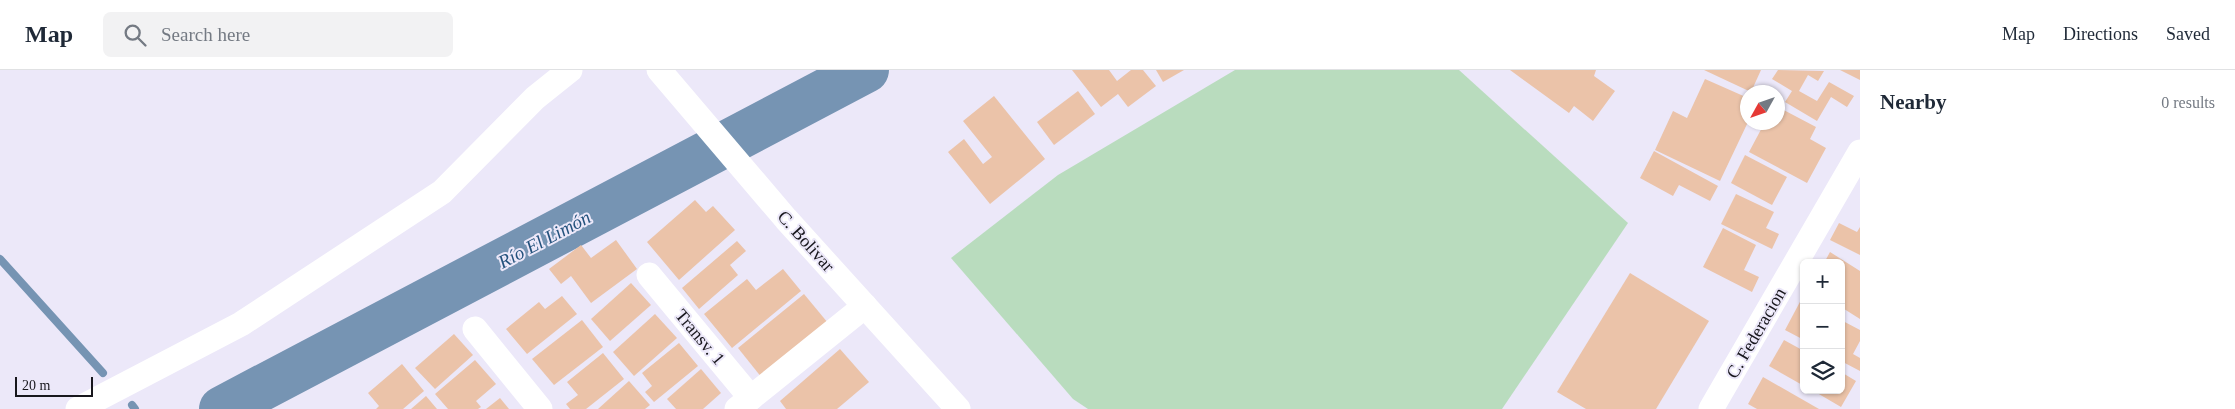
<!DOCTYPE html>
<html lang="en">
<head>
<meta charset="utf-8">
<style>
	:root { --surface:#fff; --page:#f2f2f3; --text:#1f2937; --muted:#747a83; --line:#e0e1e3 }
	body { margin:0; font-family:"Times New Roman",serif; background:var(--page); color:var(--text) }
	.controls { position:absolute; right:15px; bottom:15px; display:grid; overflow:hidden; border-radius:8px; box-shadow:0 1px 4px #0004 }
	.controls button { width:45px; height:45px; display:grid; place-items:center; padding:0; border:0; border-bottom:1px solid var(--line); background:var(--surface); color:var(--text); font:25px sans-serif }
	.compass { position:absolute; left:1740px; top:15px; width:45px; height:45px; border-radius:50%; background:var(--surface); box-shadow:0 1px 4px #0004; rotate:230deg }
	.scale { position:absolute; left:15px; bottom:12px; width:78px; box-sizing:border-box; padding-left:5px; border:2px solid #18171d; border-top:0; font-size:14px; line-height:18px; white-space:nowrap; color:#18171d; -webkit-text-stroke:4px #ece8f9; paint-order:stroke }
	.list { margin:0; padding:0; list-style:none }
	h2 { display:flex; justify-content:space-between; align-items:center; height:65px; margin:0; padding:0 20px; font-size:21px }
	h2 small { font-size:16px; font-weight:400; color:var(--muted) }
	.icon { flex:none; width:28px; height:28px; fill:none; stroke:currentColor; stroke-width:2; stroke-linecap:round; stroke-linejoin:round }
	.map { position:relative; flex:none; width:1860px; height:339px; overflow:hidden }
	header { display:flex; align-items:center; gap:30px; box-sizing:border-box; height:70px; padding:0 25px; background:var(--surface); border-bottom:1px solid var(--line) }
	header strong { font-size:24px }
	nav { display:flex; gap:28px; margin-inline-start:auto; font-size:18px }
	.search { width:350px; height:45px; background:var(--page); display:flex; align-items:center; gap:12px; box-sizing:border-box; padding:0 18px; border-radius:8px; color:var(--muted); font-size:19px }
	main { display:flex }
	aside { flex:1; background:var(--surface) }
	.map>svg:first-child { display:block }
</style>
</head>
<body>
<header>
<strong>Map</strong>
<div class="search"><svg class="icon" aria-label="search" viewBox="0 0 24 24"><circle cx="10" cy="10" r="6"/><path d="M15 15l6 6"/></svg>Search here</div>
<nav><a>Map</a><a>Directions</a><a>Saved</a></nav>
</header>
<main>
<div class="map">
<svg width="1860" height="339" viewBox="0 0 1860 339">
	<rect width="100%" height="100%" fill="#ece8f9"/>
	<polygon fill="#b9dcbe" points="1235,0 1459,0 1628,153 1502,339 1088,339 1073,329 951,188 1058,105"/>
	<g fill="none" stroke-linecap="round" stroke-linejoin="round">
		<g stroke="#7694b3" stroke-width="8">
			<polyline points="0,189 103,303"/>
			<polyline points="132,335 135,339"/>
		</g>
		<polyline stroke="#7694b3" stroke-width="46" points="222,339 866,0"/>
	</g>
	<g fill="#ebc3a9">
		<polygon points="1072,0 1109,0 1117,11 1131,0 1143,0 1156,16 1128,37 1118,24 1101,37"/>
		<polygon points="1156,0 1184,0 1163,12"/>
		<polygon points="1510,0 1596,0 1594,6 1615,21 1593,51 1574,36 1569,43"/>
		<polygon points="1704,0 1761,0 1751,22"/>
		<polygon points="1778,0 1824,1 1818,11 1808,5 1799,21 1817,31 1829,12 1854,26 1847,37 1831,27 1817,51 1785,32 1792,21 1772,9"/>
		<polygon points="1840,0 1860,0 1860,10"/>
		<polygon points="1705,9 1748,28 1748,52 1720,111 1655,80 1673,41 1687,48"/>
		<polygon points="1078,21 1095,44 1054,75 1037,52"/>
		<polygon points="994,26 1045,89 990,134 948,82 964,69 983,94 992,87 963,51"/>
		<polygon points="1778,37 1816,57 1810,69 1826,78 1807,113 1749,82 1765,52 1778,52"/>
		<polygon points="1654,81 1718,116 1710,131 1679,115 1673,126 1640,108"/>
		<polygon points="1745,85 1787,107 1772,135 1731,113"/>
		<polygon points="1736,124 1774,142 1766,158 1779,164 1772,179 1721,154"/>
		<polygon points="695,130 706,142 713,136 735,160 679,210 647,172"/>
		<polygon points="1839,153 1857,162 1860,157 1860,185 1830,170"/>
		<polygon points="1723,158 1756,175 1744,200 1759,207 1752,222 1703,197"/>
		<polygon points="616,170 637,199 591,233 571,206 561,214 549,199 581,175 591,188"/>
		<polygon points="737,171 746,181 730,195 738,205 699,239 682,218"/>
		<polygon points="1830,182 1860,201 1860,249 1841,237 1841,193 1824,193"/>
		<polygon points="783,199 801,221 732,278 704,244 747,209 756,220"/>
		<polygon points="1630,203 1709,251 1656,339 1586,339 1557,322"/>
		<polygon points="631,213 651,235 610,271 591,249"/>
		<polygon points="804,224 828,253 762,308 738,278"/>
		<polygon points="562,226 577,244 527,284 506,259 539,232 545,239"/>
		<polygon points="1802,228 1804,229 1804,270 1785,260"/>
		<polygon points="655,244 677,268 634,306 613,282"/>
		<polygon points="582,250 603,277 554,315 532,289"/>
		<polygon points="1841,250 1860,260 1860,271 1853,284 1860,288 1860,301 1841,291"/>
		<polygon points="454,264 473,285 435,319 415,298"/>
		<polygon points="1784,270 1804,281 1804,316 1769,296"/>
		<polygon points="679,273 698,296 654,332 645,322 652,316 642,303"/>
		<polygon points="840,279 869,312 837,339 786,339 780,331"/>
		<polygon points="603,283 624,309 586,339 570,339 566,334 578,325 567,312"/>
		<polygon points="475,290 496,314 476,331 481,337 478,339 448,339 435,324"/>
		<polygon points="402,294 424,321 403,339 376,339 379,336 368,323"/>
		<polygon points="701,299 721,323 703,339 676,339 667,329"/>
		<polygon points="1841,302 1856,311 1841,337 1812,320 1841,320"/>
		<polygon points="1763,307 1819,339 1757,339 1748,334"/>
		<polygon points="629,311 650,335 645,339 598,339"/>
		<polygon points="426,326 437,339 411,339"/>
		<polygon points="500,328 509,339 486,339"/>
	</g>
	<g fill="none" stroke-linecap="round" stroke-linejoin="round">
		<g stroke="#fff" stroke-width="25">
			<polyline points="659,0 786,149 958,339"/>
			<polyline points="649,205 751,328"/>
			<polyline points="475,259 540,339"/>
			<polyline points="78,339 241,254 442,122 535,28 570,0"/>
			<polyline points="737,339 865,236"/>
			<polyline points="1711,339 1860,82"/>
		</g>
	</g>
	<g text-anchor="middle" stroke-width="4" stroke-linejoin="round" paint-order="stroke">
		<g font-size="18" fill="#18171d" stroke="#ece8f9">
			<text transform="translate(806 171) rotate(48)" y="6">C. Bolivar</text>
			<text transform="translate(1756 263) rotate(-60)" y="6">C. Federacion</text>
			<text transform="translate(700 267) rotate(50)" y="6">Transv. 1</text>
		</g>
		<g font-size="19" font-style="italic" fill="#24527d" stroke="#ece8f9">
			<text transform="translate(544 169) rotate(-28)" y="7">Río El Limón</text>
		</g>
	</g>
</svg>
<div class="controls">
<button>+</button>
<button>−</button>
<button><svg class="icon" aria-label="layers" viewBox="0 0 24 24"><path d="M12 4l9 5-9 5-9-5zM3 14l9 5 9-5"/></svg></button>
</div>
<svg class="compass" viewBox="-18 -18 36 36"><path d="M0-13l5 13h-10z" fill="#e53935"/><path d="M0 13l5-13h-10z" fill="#747a83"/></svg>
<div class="scale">20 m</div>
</div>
<aside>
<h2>Nearby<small>0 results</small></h2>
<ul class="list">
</ul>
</aside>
</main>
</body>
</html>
